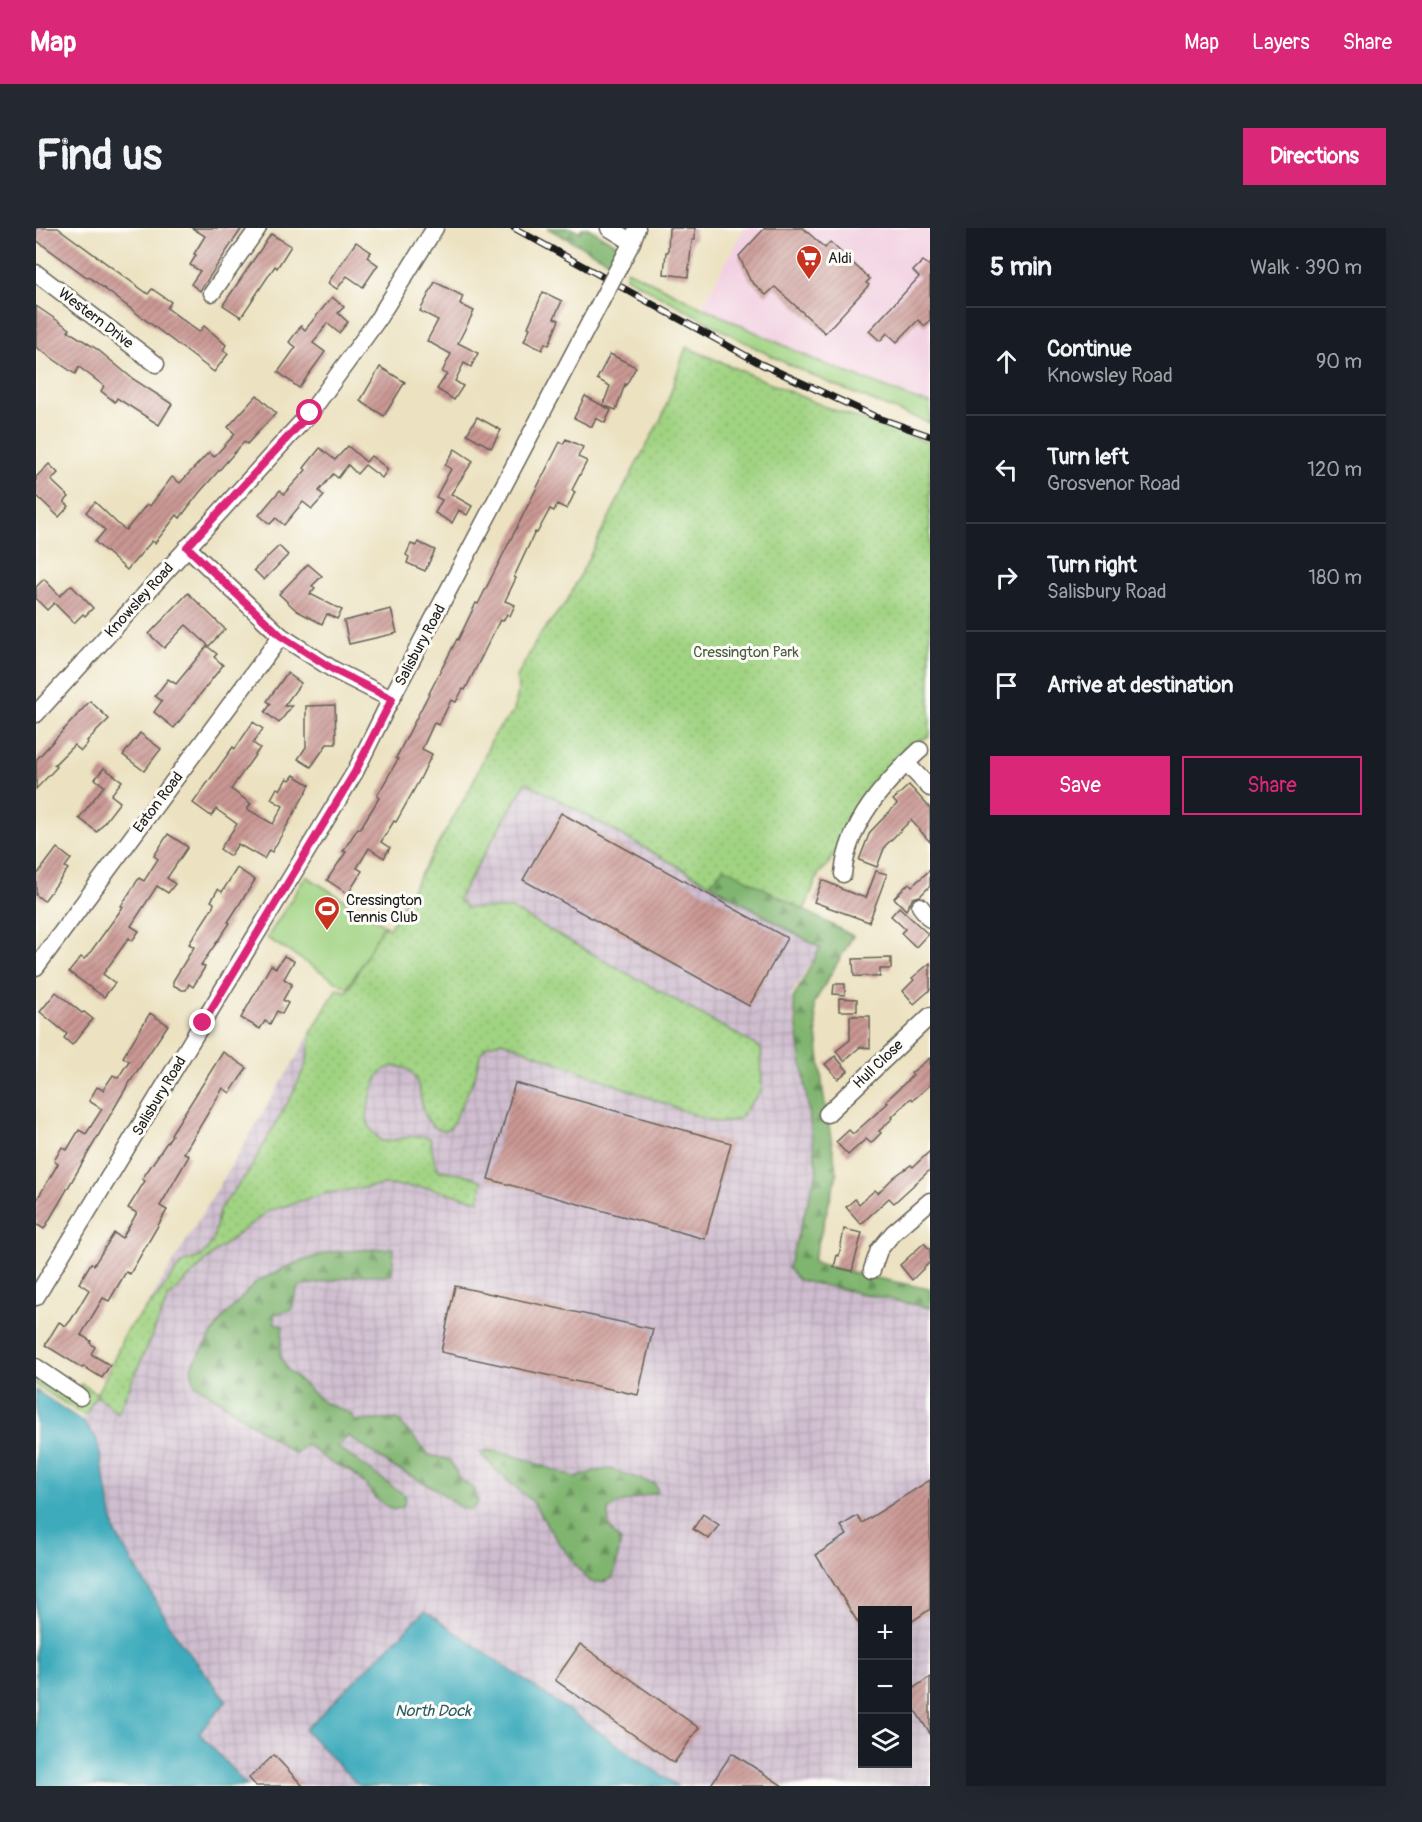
<!DOCTYPE html>
<html lang="en">
<head>
<meta charset="utf-8">
<style>
	:root { --surface:#171b24; --page:#242831; --text:#f1f3f6; --muted:#9ea1a6; --line:#363941; --accent:#db2777 }
	body { margin:0; font-family:Pangolin,sans-serif; background:var(--page); color:var(--text) }
	.controls { position:absolute; right:18px; bottom:18px; display:grid; overflow:hidden; border-radius:0px; box-shadow:0 6px 24px #0002 }
	.controls button { width:54px; height:54px; display:grid; place-items:center; padding:0; border:0; border-bottom:2px solid var(--line); background:var(--surface); color:var(--text); font:30px sans-serif }
	.stop { position:absolute; width:18px; height:18px; margin:-14px; border:4px solid #db2777; border-radius:50%; background:#fff }
	.stop.end { background:#db2777; border-color:#fff; box-shadow:0 2px 6px #0008 }
	.list { margin:0; padding:0; list-style:none }
	h2 { display:flex; justify-content:space-between; align-items:center; height:78px; margin:0; padding:0 24px; font-size:26px }
	h2 small { font-size:20px; font-weight:400; color:var(--muted) }
	.list li { display:grid; grid-template-columns:39px 1fr auto; gap:18px; align-items:center; box-sizing:border-box; height:108px; padding:0 24px; border-top:2px solid var(--line) }
	.list b { display:block; font-size:22px; white-space:nowrap }
	.list p { margin:0; font-size:20px; white-space:nowrap; color:var(--muted) }
	.list em { font-size:20px; font-style:normal; color:var(--muted) }
	.actions { display:flex; gap:12px; padding:18px 24px }
	.actions a { flex:1; padding:14px 0; border:2px solid var(--accent); border-radius:0px; text-align:center; font-size:21px; color:var(--accent) }
	.actions .main { background:var(--accent); color:#fff }
	.icon { flex:none; width:33px; height:33px; fill:none; stroke:currentColor; stroke-width:2; stroke-linecap:round; stroke-linejoin:round }
	.map { position:relative; flex:none; width:894px; height:1558px; overflow:hidden; border-radius:0px }
	header { display:flex; align-items:center; gap:36px; box-sizing:border-box; height:84px; padding:0 30px; background:var(--accent); color:#fff }
	header strong { font-size:28px }
	nav { display:flex; gap:33px; margin-inline-start:auto; font-size:21px }
	.intro { display:flex; align-items:center; justify-content:space-between; box-sizing:border-box; height:144px; padding:0 36px }
	h1 { margin:0; font-size:42px }
	.button { padding:15px 27px; border-radius:0px; background:var(--accent); color:#fff; font-size:21px; font-weight:700 }
	main { display:flex; gap:36px; padding:0 36px }
	aside { flex:1; background:var(--surface); border-radius:0px; box-shadow:0 6px 24px #0002 }
	.map>svg:first-child { display:block }
</style>
</head>
<body>
<header>
<strong>Map</strong>
<nav><a>Map</a><a>Layers</a><a>Share</a></nav>
</header>
<div class="intro"><h1>Find us</h1><a class="button">Directions</a></div>
<main>
<div class="map">
<svg width="894" height="1558" viewBox="0 0 894 1558">
	<defs>
		<pattern id="industrial-grid" width="8" height="8" patternUnits="userSpaceOnUse" patternTransform="scale(1.5)"><rect width="8" height="8" fill="#cfbdcf"/><path d="M0 4h8M4 0v8" fill="none" stroke="#b1a2b1"/></pattern>
		<pattern id="forest-firs" width="22" height="20" patternUnits="userSpaceOnUse" patternTransform="scale(1.5)"><rect width="22" height="20" fill="#80b570"/><path d="M5 1l3.5 6h-7zM16 11l3.5 6h-7z" fill="#68925b"/></pattern>
		<pattern id="park-dots" width="8" height="8" patternUnits="userSpaceOnUse" patternTransform="scale(1.5)"><rect width="8" height="8" fill="#a0d382"/><path d="M2 2h.1M6 6h.1" fill="none" stroke="#89b570" stroke-width="1.8" stroke-linecap="round"/></pattern>
		<pattern id="building-hatch" width="6" height="6" patternUnits="userSpaceOnUse" patternTransform="scale(1.5)"><rect width="6" height="6" fill="#cb9894"/><path d="M-1 1l2-2M0 6l6-6M5 7l2-2" fill="none" stroke="#a47b78"/></pattern>
	</defs>
	<rect width="100%" height="100%" fill="#fdfcf7"/>
	<filter id="ink" filterUnits="userSpaceOnUse"><feTurbulence type="fractalNoise" baseFrequency=".0167" numOctaves="2"/><feDisplacementMap in="SourceGraphic" scale="12" xChannelSelector="R" yChannelSelector="G"/><feConvolveMatrix kernelMatrix="1 2 1 2 8 2 1 2 1" color-interpolation-filters="sRGB"/></filter>
	<filter id="wash" filterUnits="userSpaceOnUse"><feTurbulence type="fractalNoise" baseFrequency=".008" numOctaves="4" result="noise"/><feDisplacementMap in="SourceGraphic" scale="24" xChannelSelector="R" yChannelSelector="G"/><feGaussianBlur stdDeviation="1.35" result="paint"/><feColorMatrix in="noise" values="0 0 0 0 0 0 0 0 0 0 0 0 0 0 0 0 0 1.4 0 .05"/><feComposite in="paint" operator="in"/></filter>
	<g filter="url(#wash)">
		<rect width="100%" height="100%" fill="#ece2c1"/>
		<polygon fill="#f2cfe1" points="708,0 894,0 894,175 881,172 781,133 666,79"/>
		<path fill="url(#industrial-grid)" fill-rule="evenodd" d="M489 554 642 637 784 720 755 767 781 943 752 1040 762 1053 894 1080V1558H211L163 1504 191 1473 142 1412 79 1304 61 1211 46 1193 68 1150 282 793 334 824ZM826 1382H872V1536H826Z"/>
		<g fill="#a0d382" stroke="#5e784f" stroke-width="1.5">
			<path d="M591 42 666 79 781 133 881 172 894 175V195C834 173 775 149 718 119 675 96 632 72 590 49Z"/>
			<polygon points="270,648 350,698 311,760 231,710"/>
			<polygon points="0,1147 42,1161 45,1156 61,1165 49,1188 0,1157"/>
		</g>
		<g fill="url(#forest-firs)" stroke="#4e6846" stroke-width="1.5">
			<polygon points="511,0 535,0 543,4 546,0 552,0 582,17 575,34"/>
			<polygon points="792,637 783,645 768,682 817,708 778,775 787,863 801,946 777,1034 826,1047 894,1061 894,1080 762,1052 752,1040 781,943 757,771 784,720 674,656 688,639 771,650"/>
			<polygon points="358,1020 356,1047 325,1047 262,1059 255,1082 238,1086 239,1095 247,1098 244,1127 251,1141 287,1174 314,1185 319,1193 361,1191 393,1227 414,1232 423,1250 439,1262 442,1274 435,1282 425,1280 400,1261 356,1238 312,1208 301,1219 370,1268 367,1279 357,1282 339,1270 329,1256 315,1243 294,1234 270,1216 259,1226 158,1155 155,1139 185,1092 220,1054 255,1037 293,1024"/>
			<path d="M453 1222 474 1226 540 1250 559 1243 574 1241 619 1256 622 1264 581 1276 572 1283C572 1296 574 1305 585 1313L577 1350 567 1354H555L543 1342 514 1302 498 1275 464 1246 443 1224Z"/>
		</g>
		<path fill="url(#park-dots)" stroke="#5e784f" stroke-width="1.5" d="M650 119 792 180 894 215V508L877 515 826 568 792 637 783 645 768 682 688 639 674 656 490 554 422 671 431 680 476 681 725 820 726 861 703 891 685 895 666 890 466 813 450 818 444 827 439 848 429 870 415 899 408 903C404 901 398 900 396 897 379 882 391 845 365 839 359 838 352 839 347 843 338 850 329 883 332 895 334 901 340 908 345 913 364 914 374 904 394 910L399 936 403 942 435 948 446 953 444 973 393 960 348 957 291 965 232 983 179 1024 133 1069 82 1185 60 1167 75 1138 90 1103 124 1065 146 1035 166 1028 177 1013 183 982 213 943 256 867 271 834 275 805 301 760 311 764 346 699 353 701 434 561 458 506 478 483 482 463 481 449 503 408 531 373 596 244 627 187Z"/>
		<g fill="#3dabbc" stroke="#2c646c" stroke-width="1.5">
			<polygon points="0,1162 46,1193 61,1211 79,1304 142,1411 191,1473 163,1505 211,1558 0,1558"/>
			<polygon points="389,1383 641,1558 323,1558 269,1502"/>
		</g>
		<g id="blocks">
			<g fill="url(#building-hatch)">
				<polygon points="0,0 22,0 112,66 116,61 135,74 131,80 163,104 168,98 178,106 190,117 187,122 192,126 178,144 53,49 52,50 0,12"/>
				<polygon points="156,0 206,0 164,63 155,56 164,43 154,37 160,27 158,26 169,8"/>
				<polygon points="633,0 659,0 659,12 656,12 652,49 628,46 630,24 632,24"/>
				<polygon points="729,0 767,0 789,20 794,14 834,51 830,55 833,57 789,105 739,59 730,67 714,52 703,28"/>
				<polygon points="235,6 255,18 241,40 239,38 205,89 187,77"/>
				<polygon points="320,14 335,24 331,29 342,37 327,59 311,48 301,61 292,55"/>
				<polygon points="887,33 893,37 894,36 894,92 889,98 882,92 861,114 851,105 844,113 833,103 883,49 877,43"/>
				<polygon points="399,54 427,68 424,76 438,83 422,115 442,125 435,139 428,135 419,153 427,158 418,172 401,161 411,146 406,144 415,126 391,113 402,92 384,83"/>
				<polygon points="507,64 526,73 518,90 523,92 513,117 509,115 506,122 488,113 494,100 492,99"/>
				<polygon points="296,69 308,79 302,85 312,94 303,105 291,95 277,115 289,124 263,160 242,144 260,119 253,114 265,98 269,102"/>
				<polygon points="0,78 34,101 32,103 61,121 97,151 136,176 123,197 81,170 79,174 65,163 68,158 43,139 39,146 0,119"/>
				<polygon points="574,126 600,139 590,157 589,156 580,182 567,177 574,158 561,151"/>
				<polygon points="344,139 369,154 348,188 324,173"/>
				<polygon points="221,167 240,185 211,216 208,214 163,265 144,290 141,287 119,315 116,313 91,342 59,314 69,302 50,284 59,274 84,298 90,302 111,276 114,278 136,249 144,255 173,224 178,229 199,206 192,199"/>
				<polygon points="549,168 575,182 569,195 560,190 556,199 538,190"/>
				<polygon points="441,189 465,202 455,220 431,206"/>
				<polygon points="530,211 547,219 542,229 551,233 536,262 539,264 531,281 521,276 518,283 514,281 501,305 499,304 478,349 480,350 469,373 479,377 474,388 471,386 467,393 464,392 429,462 427,461 420,474 415,472 403,497 398,495 386,521 396,526 384,551 360,594 358,593 345,614 354,620 348,630 333,620 321,640 326,643 312,666 291,652 310,624 307,623 322,600 324,601 343,570 341,568 362,531 360,530 421,411 422,412 440,375 442,376 524,214 527,216"/>
				<polygon points="312,218 330,234 335,228 352,241 346,250 329,237 321,246 312,237 302,250 297,246 283,263 288,268 276,281 267,274 248,297 240,290 234,296 223,287 244,262 248,266 270,242 268,240 284,220 299,232"/>
				<polygon points="419,221 437,233 415,266 436,278 431,287 423,282 416,295 399,285 406,272 400,269 415,241 409,237"/>
				<polygon points="13,236 22,245 15,252 33,269 28,274 33,278 23,289 0,267 0,249"/>
				<polygon points="382,314 399,322 389,343 371,335 373,329 370,327 375,316 380,318"/>
				<polygon points="243,318 252,327 228,352 218,342"/>
				<polygon points="272,336 286,348 276,358 279,360 274,366 306,382 301,391 291,386 286,396 261,383 243,366"/>
				<polygon points="8,351 24,368 35,357 57,380 49,388 47,386 38,395 18,375 11,382 0,371 0,359"/>
				<polygon points="152,365 189,401 173,418 150,397 128,420 113,406"/>
				<polygon points="355,381 361,405 313,416 308,393"/>
				<polygon points="171,418 181,426 178,429 187,437 138,500 118,484 126,473 119,468 132,451 140,456"/>
				<polygon points="251,445 265,455 248,478 256,478 243,495 229,484 235,476 231,473"/>
				<polygon points="54,473 73,491 51,513 52,515 45,523 38,517 18,537 21,539 0,561 0,532"/>
				<polygon points="299,477 300,516 291,516 275,539 262,531 270,519 270,478"/>
				<polygon points="217,494 227,501 217,515 224,520 195,561 215,576 211,581 237,596 247,578 235,571 241,560 244,562 251,550 254,552 258,547 274,557 236,624 233,622 228,631 202,616 194,628 184,621 201,596 180,581 175,588 157,575 197,519 199,521"/>
				<polygon points="104,505 125,521 108,543 87,527"/>
				<polygon points="68,540 86,553 75,567 84,574 61,604 43,590 68,558 59,551"/>
				<polygon points="873,557 894,580 894,614 875,592 849,618 841,639 823,632 834,604 861,576 857,572"/>
				<polygon points="525,585 751,710 713,778 487,652"/>
				<polygon points="132,606 152,619 131,650 139,656 132,665 121,658 95,698 103,703 96,713 93,710 67,746 79,755 68,769 33,744 45,729 48,731 53,726 87,679 85,678 103,650 108,653 122,631 118,628"/>
				<polygon points="21,620 35,631 29,639 32,641 8,673 0,667 0,648"/>
				<polygon points="201,640 219,652 192,694 194,695 165,737 169,739 157,759 153,756 150,762 146,762 137,757 137,753 158,719 153,716 177,679 178,675 175,673 182,661 186,664"/>
				<polygon points="894,642 894,658 884,668 877,670 870,682 858,670 873,655 876,658"/>
				<polygon points="840,643 851,646 833,694 778,674 786,652 805,660 805,661 830,670"/>
				<polygon points="863,679 892,706 880,719 865,705 869,701 855,688"/>
				<polygon points="248,728 258,733 248,751 256,756 247,772 252,775 246,786 241,783 234,796 229,793 224,801 205,790 235,737 240,740"/>
				<polygon points="855,730 855,741 844,741 844,749 818,748 817,731"/>
				<polygon points="894,735 894,762 878,776 867,763 878,752 876,750"/>
				<polygon points="798,756 809,756 809,767 797,766"/>
				<polygon points="20,764 46,785 48,784 57,791 36,817 28,810 31,806 4,784"/>
				<polygon points="803,770 821,771 821,783 803,783"/>
				<polygon points="114,785 132,797 90,860 8,1001 0,996 0,973 22,936 18,933 26,919 31,922 43,902 50,906 66,881 53,873 61,859 67,862 77,847 82,850 93,833 87,829"/>
				<polygon points="814,788 834,788 834,820 824,819 808,833 800,823 814,812"/>
				<polygon points="187,824 211,840 194,865 187,860 148,925 153,928 124,978 131,982 94,1046 90,1044 73,1073 67,1070 45,1107 55,1113 54,1115 59,1119 55,1126 74,1137 66,1150 47,1138 46,1140 9,1117 23,1094 30,1098 35,1092 53,1062 43,1055 55,1035 58,1037 78,1005 86,1010 101,985 92,980 109,953 106,951 136,907 135,906"/>
				<polygon points="799,828 812,843 802,851 789,836"/>
				<polygon points="894,830 894,857 877,872 875,870 856,889 857,890 843,903 845,905 835,915 830,911 812,927 800,914 813,902 817,906 852,875 850,873 877,847 875,845"/>
				<polygon points="479,855 695,915 669,1011 452,951"/>
				<polygon points="894,923 894,942 858,975 853,970 825,996 810,979 819,971 823,976 839,962 842,965 858,949 875,937 877,939"/>
				<polygon points="808,1001 826,1005 816,1043 798,1039 801,1027 803,1028"/>
				<polygon points="888,1015 894,1022 894,1034 876,1052 864,1037"/>
				<polygon points="419,1058 617,1101 602,1167 405,1124"/>
				<polygon points="894,1252 894,1381 872,1396 872,1383 826,1383 826,1401 780,1327 811,1307 805,1298 821,1288 826,1295"/>
				<polygon points="667,1286 683,1297 673,1311 657,1301"/>
				<polygon points="544,1416 663,1500 638,1535 519,1452"/>
				<polygon points="894,1449 894,1506 872,1471 872,1464"/>
				<polygon points="696,1525 747,1558 674,1558"/>
				<polygon points="238,1527 267,1558 220,1558 213,1550"/>
			</g>
		</g>
	</g>
	<g filter="url(#ink)">
		<use href="#blocks" fill-opacity="0" stroke="#656156" stroke-width="1.5"/>
		<g fill="none" stroke-linecap="round" stroke-linejoin="round">
			<defs>
				<g id="minor">
					<polyline points="573,0 596,14"/>
					<polyline points="585,35 596,14 601,0"/>
					<polyline points="0,45 120,136"/>
					<polyline points="176,65 222,0"/>
					<polyline points="151,319 245,408 298,442 355,471"/>
					<polyline points="0,486 274,185 340,94 399,0"/>
					<polyline points="870,535 894,560"/>
					<path d="M807 646C812 594 848 556 884 522"/>
					<polyline points="884,678 894,691"/>
					<polyline points="0,739 245,408"/>
					<polyline points="791,886 894,788"/>
					<polyline points="836,1042 843,1022 857,1005 894,973"/>
					<polyline points="0,1069 319,544 355,471 565,73"/>
					<polyline points="0,1139 44,1169"/>
				</g>
			</defs>
			<use href="#minor" stroke="#656156" stroke-width="19"/>
			<use href="#minor" stroke="#fff" stroke-width="16"/>
			<defs>
				<polyline id="rail" points="478,0 725,136 840,189 894,208"/>
			</defs>
			<use href="#rail" stroke="#1c1c1c" stroke-width="7"/>
			<use href="#rail" stroke="#fdfcf7" stroke-width="4.5" stroke-dasharray="14" stroke-linecap="butt"/>
			<defs>
				<polyline id="minor-bridge" points="565,73 585,35"/>
			</defs>
			<use href="#minor-bridge" stroke="#656156" stroke-width="19" stroke-linecap="butt"/>
			<use href="#minor-bridge" stroke="#fff" stroke-width="16"/>
		</g>
	</g>
	<g fill="none" stroke-linecap="round" stroke-linejoin="round" filter="url(#ink)">
		<polyline stroke="#db2777" stroke-width="8" points="167,795 319,544 356,471 298,442 245,408 151,319 274,185"/>
	</g>
	<defs>
		<symbol id="supermarket-pin" viewBox="-11 -11 22 30"><path d="M0 17L-7.5 6A9.5 9.5 0 1 1 7.5 6Z" fill="#c8321e" stroke="#fdfcf7"/><path d="M-6-5.5h2.5l.6 2H6L4.5 2H-2.5L-4.4-4H-6ZM-1.5 3.2a1.3 1.3 0 1 0 .1 0ZM3 3.2a1.3 1.3 0 1 0 .1 0Z" fill="#fff"/></symbol>
		<symbol id="stadium-pin" viewBox="-11 -11 22 30"><path d="M0 17L-7.5 6A9.5 9.5 0 1 1 7.5 6Z" fill="#c8321e" stroke="#fdfcf7"/><path d="M0-5a6.5 5 0 1 0 0 10a6.5 5 0 1 0 0-10ZM-3.5-1.8h7v3.6h-7Z" fill="#fff"/></symbol>
	</defs>
	<g fill-rule="evenodd">
		<use href="#supermarket-pin" x="758" y="15" width="30" height="40"/>
		<use href="#stadium-pin" x="276" y="666" width="30" height="40"/>
	</g>
	<g text-anchor="middle" stroke-width="6" stroke-linejoin="round" paint-order="stroke">
		<g font-size="15" fill="#1c1c1c" stroke="#fdfcf7" text-anchor="start">
			<text x="792" y="35">Aldi</text>
			<text x="310" y="677">Cressington<tspan x="310" dy="17">Tennis Club</tspan></text>
		</g>
		<g font-size="15" fill="#1c1c1c" stroke="#fdfcf7">
			<text transform="translate(60 90) rotate(37)" y="5">Western Drive</text>
			<text transform="translate(103 372) rotate(-48)" y="5">Knowsley Road</text>
			<text transform="translate(384 417) rotate(-62)" y="5">Salisbury Road</text>
			<text transform="translate(122 574) rotate(-53)" y="5">Eaton Road</text>
			<text transform="translate(842 836) rotate(-44)" y="5">Hull Close</text>
			<text transform="translate(123 868) rotate(-59)" y="5">Salisbury Road</text>
		</g>
		<g font-size="15" fill="#4a5c40" stroke="#fdfcf7">
			<text x="710" y="429">Cressington Park</text>
		</g>
		<g font-size="16" font-style="italic" fill="#2b5c64" stroke="#fdfcf7">
			<text x="397" y="1488">North Dock</text>
		</g>
	</g>
</svg>
<div class="controls">
<button>+</button>
<button>−</button>
<button><svg class="icon" aria-label="layers" viewBox="0 0 24 24"><path d="M12 4l9 5-9 5-9-5zM3 14l9 5 9-5"/></svg></button>
</div>
<div class="stop" style="left:274px;top:185px"></div>
<div class="stop end" style="left:167px;top:795px"></div>
</div>
<aside>
<h2>5 min<small>Walk · 390 m</small></h2>
<ul class="list">
<li><svg class="icon" aria-label="ahead" viewBox="0 0 24 24"><path d="M12 20V5M6 11l6-6 6 6"/></svg><div><b>Continue</b><p>Knowsley Road</p></div><em>90 m</em></li>
<li><svg class="icon" aria-label="left" viewBox="0 0 24 24"><path d="M17 20v-9H6M10 6l-5 5 5 5"/></svg><div><b>Turn left</b><p>Grosvenor Road</p></div><em>120 m</em></li>
<li><svg class="icon" aria-label="right" viewBox="0 0 24 24"><path d="M7 20v-9h11M14 6l5 5-5 5"/></svg><div><b>Turn right</b><p>Salisbury Road</p></div><em>180 m</em></li>
<li><svg class="icon" aria-label="arrive" viewBox="0 0 24 24"><path d="M6 21V4h12l-3 4 3 4H6"/></svg><div><b>Arrive at destination</b></div></li>
</ul>
<div class="actions"><a class="main">Save</a><a>Share</a></div>
</aside>
</main>
</body>
</html>
